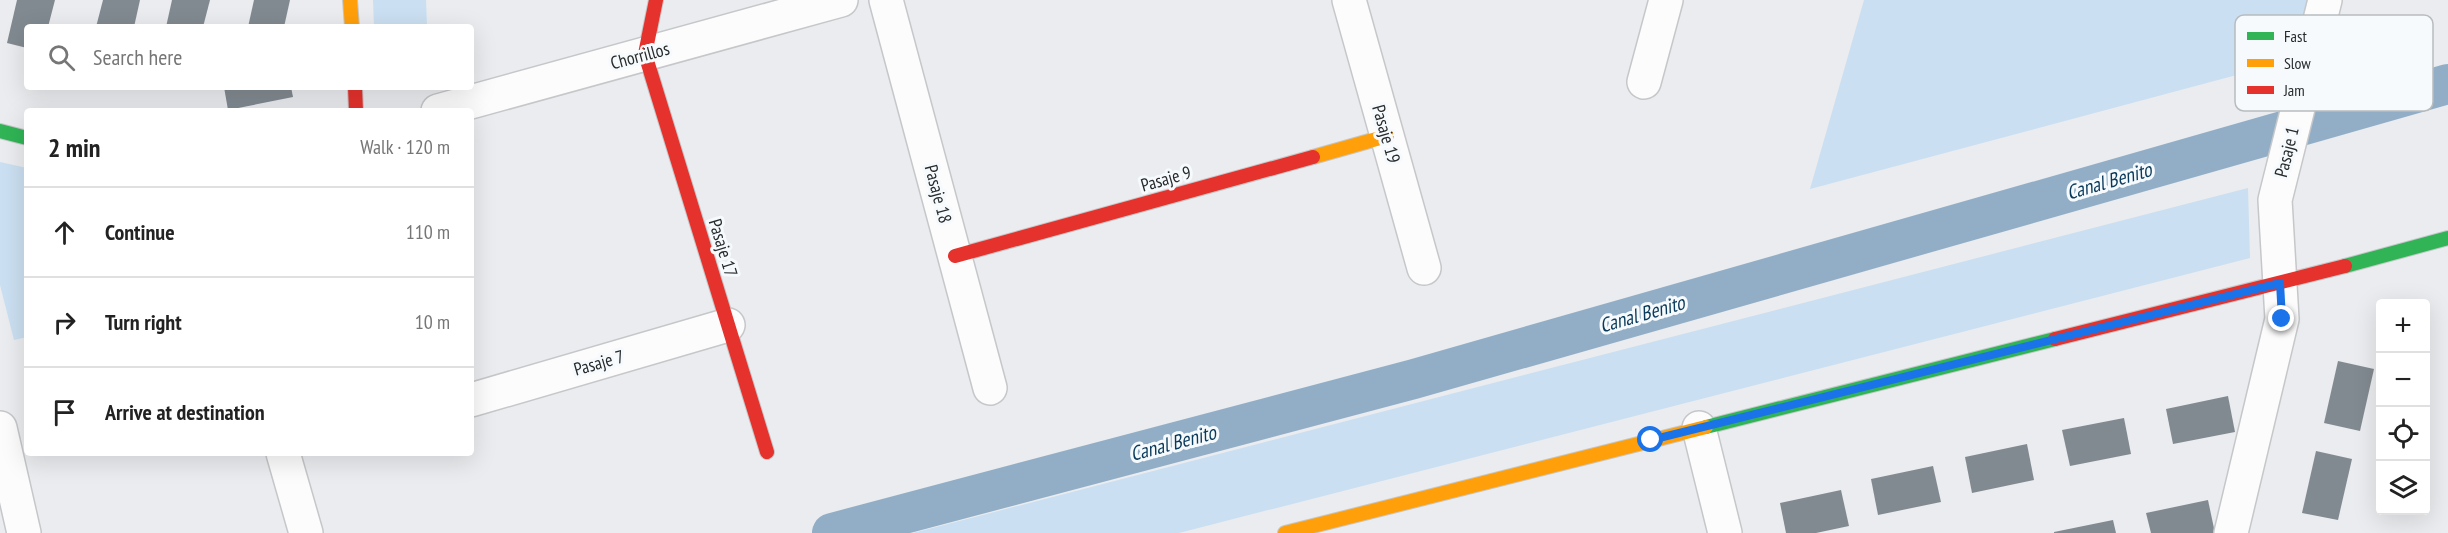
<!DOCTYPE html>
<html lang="en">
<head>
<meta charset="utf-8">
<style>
	:root { --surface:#fff; --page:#f6f6f6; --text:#222; --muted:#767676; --line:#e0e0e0 }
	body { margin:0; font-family:"PT Sans Narrow",sans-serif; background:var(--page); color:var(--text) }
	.controls { position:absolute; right:18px; bottom:18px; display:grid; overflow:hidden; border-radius:6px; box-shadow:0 6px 24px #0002 }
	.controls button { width:54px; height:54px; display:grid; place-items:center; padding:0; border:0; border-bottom:2px solid var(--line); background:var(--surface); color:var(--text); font:30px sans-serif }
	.stop { position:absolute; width:18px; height:18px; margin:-14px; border:4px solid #1a73e8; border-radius:50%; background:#fff }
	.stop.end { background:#1a73e8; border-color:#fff; box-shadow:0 2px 6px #0008 }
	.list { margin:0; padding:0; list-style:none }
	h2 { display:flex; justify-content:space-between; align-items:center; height:78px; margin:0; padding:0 24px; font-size:26px }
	h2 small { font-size:20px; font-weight:400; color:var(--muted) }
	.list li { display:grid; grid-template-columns:39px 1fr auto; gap:18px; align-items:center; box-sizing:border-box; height:90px; padding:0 24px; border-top:2px solid var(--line) }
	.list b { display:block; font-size:22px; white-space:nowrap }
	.list em { font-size:20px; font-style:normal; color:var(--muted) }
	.icon { flex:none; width:33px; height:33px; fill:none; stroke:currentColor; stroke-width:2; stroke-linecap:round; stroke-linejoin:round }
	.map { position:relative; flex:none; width:2448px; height:533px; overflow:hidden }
	.search { position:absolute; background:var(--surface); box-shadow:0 6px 24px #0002; left:24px; top:24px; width:450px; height:66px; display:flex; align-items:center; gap:15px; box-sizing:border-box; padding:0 21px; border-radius:6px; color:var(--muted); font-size:22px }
	.panel { position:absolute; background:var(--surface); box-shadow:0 6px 24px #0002; left:24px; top:108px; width:450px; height:348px; border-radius:6px }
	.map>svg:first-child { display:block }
</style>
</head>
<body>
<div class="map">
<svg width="2448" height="533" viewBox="0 0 2448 533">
	<rect width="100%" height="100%" fill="#eaecef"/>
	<g fill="#cadff1">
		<polygon points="373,0 426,0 427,27 374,27"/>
		<polygon points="1864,0 2308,0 2293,60 1810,189"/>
		<polygon points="0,162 27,168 27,337 14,340 0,285"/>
		<polygon points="2248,188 2250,258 1179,533 913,533"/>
	</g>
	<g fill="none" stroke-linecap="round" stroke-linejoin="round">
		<polyline stroke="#92aec6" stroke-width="40" points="832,533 1414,379 2448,84"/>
	</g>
	<g fill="#828a91">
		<polygon points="17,0 55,0 48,27 27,27 27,48 7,43"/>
		<polygon points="103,0 140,0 134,27 96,27"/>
		<polygon points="172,0 210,0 203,27 166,27"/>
		<polygon points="254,0 290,0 284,27 248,27"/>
		<polygon points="224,87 291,87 293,97 228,110"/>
		<polygon points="2338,361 2374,369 2360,431 2324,423"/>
		<polygon points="2228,396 2235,432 2173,444 2166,409"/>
		<polygon points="2124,418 2131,454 2070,466 2062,430"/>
		<polygon points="2027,444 2034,480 1972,493 1965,457"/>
		<polygon points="2316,451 2352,459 2338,520 2302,513"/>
		<polygon points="1933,466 1941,502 1878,515 1871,479"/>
		<polygon points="1841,490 1849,526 1816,533 1786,533 1780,503"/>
		<polygon points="2208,500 2215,533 2151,533 2146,513"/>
		<polygon points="2113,520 2116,533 2054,533 2054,532"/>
	</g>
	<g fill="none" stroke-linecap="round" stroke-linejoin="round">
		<defs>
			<g id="street">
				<polyline points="886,0 990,388"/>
				<polyline points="1349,0 1424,268"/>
				<polyline points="1644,82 1666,0"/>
				<polyline points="438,111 841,0"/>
				<polyline points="471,400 728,325"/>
				<polyline points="0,428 24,533"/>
				<polyline points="1699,428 1725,533"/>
				<polyline points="283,453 306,533"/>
				<polyline points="2231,533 2282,319 2275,200 2325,0"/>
			</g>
			<g id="fast">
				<polyline points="0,131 27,138"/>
				<polyline points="2345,266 2448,238"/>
				<polyline points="1706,427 2055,339"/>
			</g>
			<g id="slow">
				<polyline points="350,0 352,27"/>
				<polyline points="1313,157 1387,136"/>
				<polyline points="1285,533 1706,427"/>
			</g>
			<g id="jam">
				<polyline points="656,0 645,54 767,452"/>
				<polyline points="355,87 356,111"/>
				<polyline points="955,256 1313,157"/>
				<polyline points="2055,339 2345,266"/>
			</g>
		</defs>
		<use href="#street" stroke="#c5c7c9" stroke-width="36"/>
		<use href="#fast" stroke="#c5c7c9" stroke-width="16"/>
		<use href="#slow" stroke="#c5c7c9" stroke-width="16"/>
		<use href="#jam" stroke="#c5c7c9" stroke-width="16"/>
		<use href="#street" stroke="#fcfcfd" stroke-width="33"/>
		<use href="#fast" stroke="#30b455" stroke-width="14"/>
		<use href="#slow" stroke="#ff9f0a" stroke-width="14"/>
		<use href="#jam" stroke="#e5322d" stroke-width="14"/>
	</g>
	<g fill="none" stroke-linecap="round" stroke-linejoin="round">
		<polyline stroke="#1a73e8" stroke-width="8" points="1651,440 2280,283 2282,319"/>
	</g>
	<g text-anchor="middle" stroke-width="6" stroke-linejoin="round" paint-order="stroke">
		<g font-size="18" fill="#282a2b" stroke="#f6fafd">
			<text transform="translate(640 56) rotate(-15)" y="6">Chorrillos</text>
			<text transform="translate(1386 134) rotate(74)" y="6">Pasaje 19</text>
			<text transform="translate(2287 152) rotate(-76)" y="6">Pasaje 1</text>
			<text transform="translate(1166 179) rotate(-16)" y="6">Pasaje 9</text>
			<text transform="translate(938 194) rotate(75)" y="6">Pasaje 18</text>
			<text transform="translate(723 248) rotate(73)" y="6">Pasaje 17</text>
			<text transform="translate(599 363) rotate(-16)" y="6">Pasaje 7</text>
		</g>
		<g font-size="20" font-style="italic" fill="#0a3a5b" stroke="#f6fafd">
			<text transform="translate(2109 181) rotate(-16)" y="7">Canal Benito</text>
			<text transform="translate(1642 314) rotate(-16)" y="7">Canal Benito</text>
			<text transform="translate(1173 443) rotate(-15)" y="7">Canal Benito</text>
		</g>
	</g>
	<rect x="2235" y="15" width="198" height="96" rx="9" fill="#f6fafd" stroke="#b8bcbe" stroke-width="1.5"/>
	<rect x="2247" y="32" width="27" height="8" fill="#30b455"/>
	<rect x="2247" y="59" width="27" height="8" fill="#ff9f0a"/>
	<rect x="2247" y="86" width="27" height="8" fill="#e5322d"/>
	<g font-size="16" fill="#282a2b">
		<text x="2284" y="42">Fast</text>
		<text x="2284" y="69">Slow</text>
		<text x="2284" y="96">Jam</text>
	</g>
</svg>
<div class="controls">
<button>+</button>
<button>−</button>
<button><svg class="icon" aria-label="locate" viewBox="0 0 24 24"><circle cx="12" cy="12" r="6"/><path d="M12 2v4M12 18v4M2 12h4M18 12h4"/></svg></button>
<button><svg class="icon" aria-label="layers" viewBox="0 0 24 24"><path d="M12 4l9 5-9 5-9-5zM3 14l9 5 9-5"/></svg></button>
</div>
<div class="stop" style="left:1651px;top:440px"></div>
<div class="stop end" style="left:2282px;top:319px"></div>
<div class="search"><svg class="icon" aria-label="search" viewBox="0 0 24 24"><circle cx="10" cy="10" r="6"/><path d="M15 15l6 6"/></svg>Search here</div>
<section class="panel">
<h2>2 min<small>Walk · 120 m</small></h2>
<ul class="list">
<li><svg class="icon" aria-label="ahead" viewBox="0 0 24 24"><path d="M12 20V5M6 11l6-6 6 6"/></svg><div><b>Continue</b></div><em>110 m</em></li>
<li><svg class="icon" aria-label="right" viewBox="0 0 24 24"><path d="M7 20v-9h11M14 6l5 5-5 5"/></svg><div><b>Turn right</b></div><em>10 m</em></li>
<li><svg class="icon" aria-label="arrive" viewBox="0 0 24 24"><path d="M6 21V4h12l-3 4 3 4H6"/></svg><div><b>Arrive at destination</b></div></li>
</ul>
</section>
</div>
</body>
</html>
